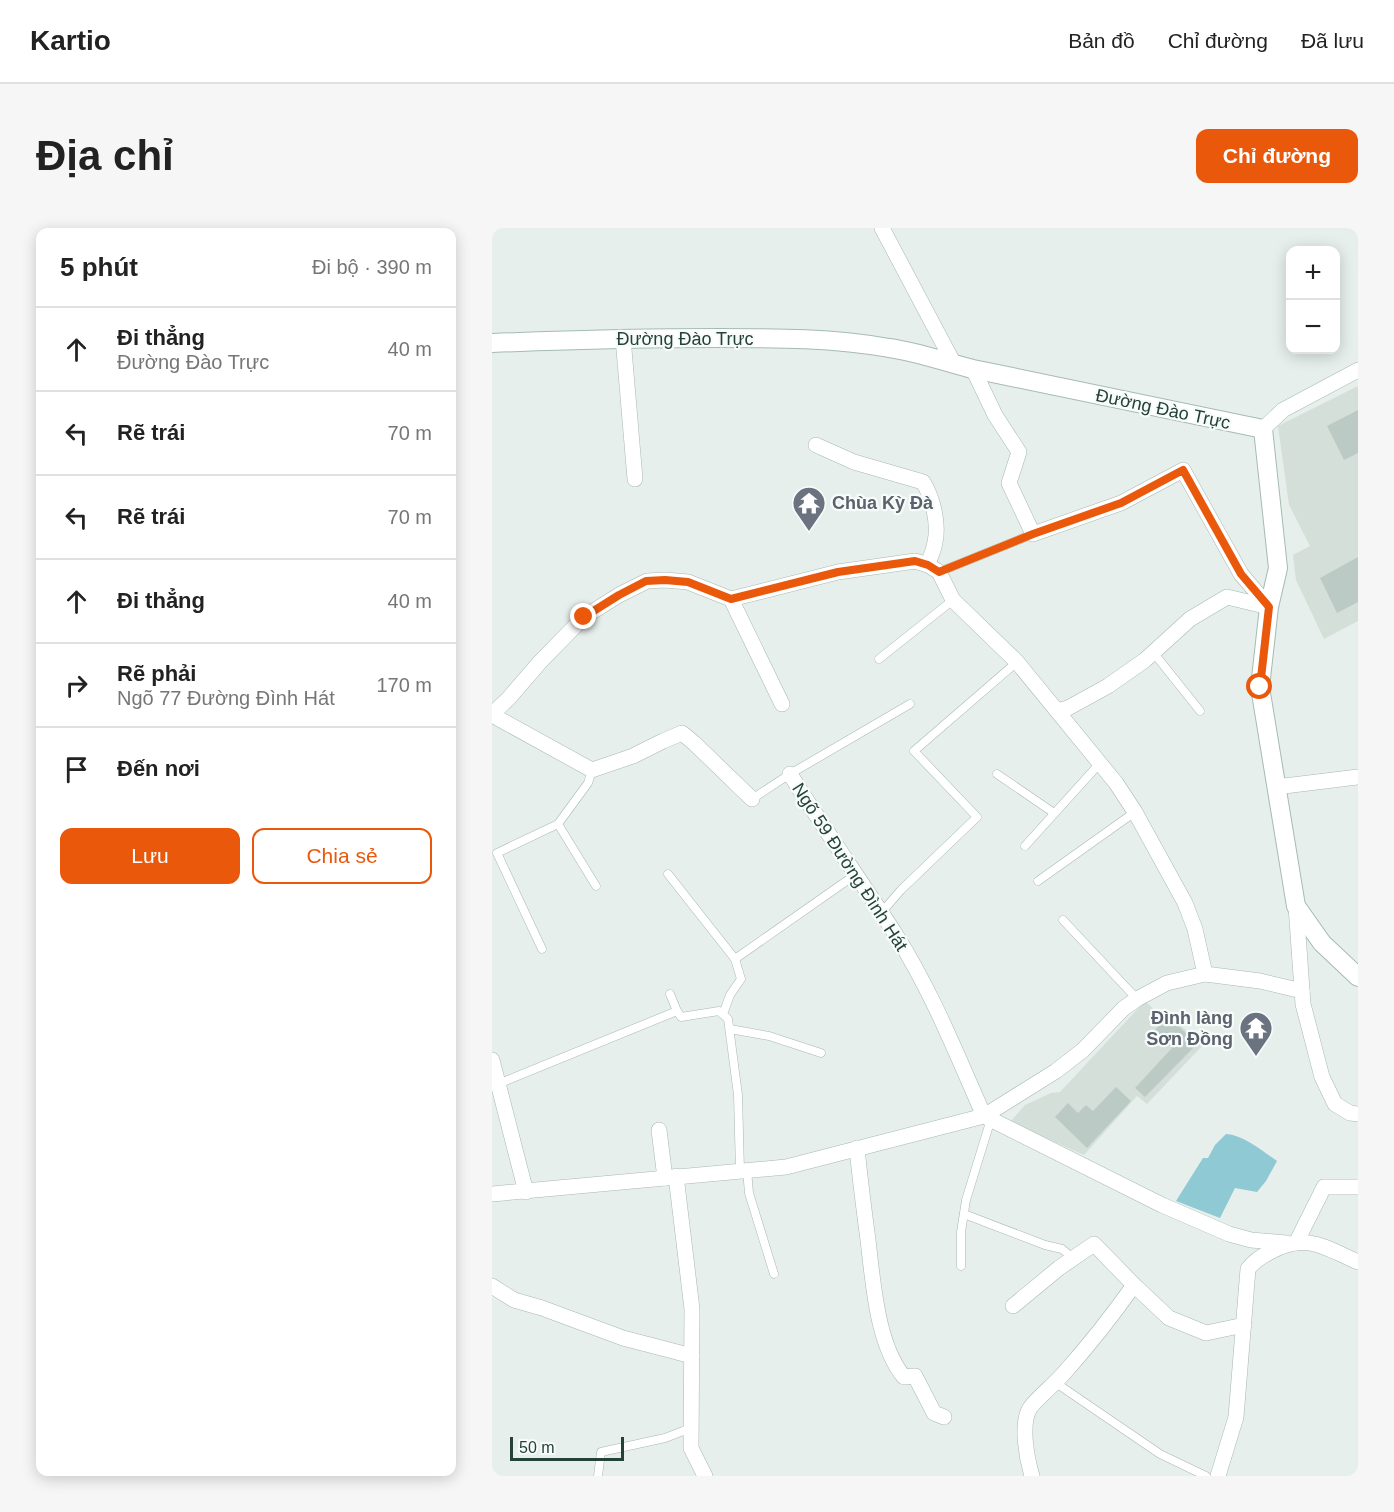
<!DOCTYPE html>
<html lang="vi">
<head>
<meta charset="utf-8">
<style>
	:root { --surface:#fff; --page:#f6f6f6; --text:#222; --muted:#767676; --line:#e0e0e0; --accent:#ea580c }
	body { margin:0; font-family:Arial,sans-serif; background:var(--page); color:var(--text) }
	.controls { position:absolute; right:18px; top:18px; display:grid; overflow:hidden; border-radius:12px; box-shadow:0 3px 15px #0003 }
	.controls button { width:54px; height:54px; display:grid; place-items:center; padding:0; border:0; border-bottom:2px solid var(--line); background:var(--surface); color:var(--text); font:30px sans-serif }
	.scale { position:absolute; left:18px; bottom:15px; width:114px; box-sizing:border-box; padding-left:6px; border:3px solid #24423a; border-top:0; font-size:16px; line-height:21px; white-space:nowrap; color:#24423a; -webkit-text-stroke:4px #f7fbf9; paint-order:stroke }
	.stop { position:absolute; width:18px; height:18px; margin:-14px; border:4px solid #ea580c; border-radius:50%; background:#fff }
	.stop.end { background:#ea580c; border-color:#fff; box-shadow:0 2px 6px #0008 }
	.list { margin:0; padding:0; list-style:none }
	h2 { display:flex; justify-content:space-between; align-items:center; height:78px; margin:0; padding:0 24px; font-size:26px }
	h2 small { font-size:20px; font-weight:400; color:var(--muted) }
	.list li { display:grid; grid-template-columns:39px 1fr auto; gap:18px; align-items:center; box-sizing:border-box; height:84px; padding:0 24px; border-top:2px solid var(--line) }
	.list b { display:block; font-size:22px; white-space:nowrap }
	.list p { margin:0; font-size:20px; white-space:nowrap; color:var(--muted) }
	.list em { font-size:20px; font-style:normal; color:var(--muted) }
	.actions { display:flex; gap:12px; padding:18px 24px }
	.actions a { flex:1; padding:14px 0; border:2px solid var(--accent); border-radius:12px; text-align:center; font-size:21px; color:var(--accent) }
	.actions .main { background:var(--accent); color:#fff }
	.icon { flex:none; width:33px; height:33px; fill:none; stroke:currentColor; stroke-width:2; stroke-linecap:round; stroke-linejoin:round }
	.map { position:relative; flex:none; width:866px; height:1248px; overflow:hidden; border-radius:12px }
	header { display:flex; align-items:center; gap:36px; box-sizing:border-box; height:84px; padding:0 30px; background:var(--surface); border-bottom:2px solid var(--line) }
	header strong { font-size:28px }
	nav { display:flex; gap:33px; margin-inline-start:auto; font-size:21px }
	.intro { display:flex; align-items:center; justify-content:space-between; box-sizing:border-box; height:144px; padding:0 36px }
	h1 { margin:0; font-size:42px }
	.button { padding:15px 27px; border-radius:12px; background:var(--accent); color:#fff; font-size:21px; font-weight:700 }
	main { display:flex; gap:36px; padding:0 36px }
	aside { flex:1; background:var(--surface); border-radius:12px; box-shadow:0 3px 15px #0003 }
	.map>svg:first-child { display:block }
</style>
</head>
<body>
<header>
<strong>Kartio</strong>
<nav><a>Bản đồ</a><a>Chỉ đường</a><a>Đã lưu</a></nav>
</header>
<div class="intro"><h1>Địa chỉ</h1><a class="button">Chỉ đường</a></div>
<main>
<aside>
<h2>5 phút<small>Đi bộ · 390 m</small></h2>
<ul class="list">
<li><svg class="icon" aria-label="ahead" viewBox="0 0 24 24"><path d="M12 20V5M6 11l6-6 6 6"/></svg><div><b>Đi thẳng</b><p>Đường Đào Trực</p></div><em>40 m</em></li>
<li><svg class="icon" aria-label="left" viewBox="0 0 24 24"><path d="M17 20v-9H6M10 6l-5 5 5 5"/></svg><div><b>Rẽ trái</b></div><em>70 m</em></li>
<li><svg class="icon" aria-label="left" viewBox="0 0 24 24"><path d="M17 20v-9H6M10 6l-5 5 5 5"/></svg><div><b>Rẽ trái</b></div><em>70 m</em></li>
<li><svg class="icon" aria-label="ahead" viewBox="0 0 24 24"><path d="M12 20V5M6 11l6-6 6 6"/></svg><div><b>Đi thẳng</b></div><em>40 m</em></li>
<li><svg class="icon" aria-label="right" viewBox="0 0 24 24"><path d="M7 20v-9h11M14 6l5 5-5 5"/></svg><div><b>Rẽ phải</b><p>Ngõ 77 Đường Đình Hát</p></div><em>170 m</em></li>
<li><svg class="icon" aria-label="arrive" viewBox="0 0 24 24"><path d="M6 21V4h12l-3 4 3 4H6"/></svg><div><b>Đến nơi</b></div></li>
</ul>
<div class="actions"><a class="main">Lưu</a><a>Chia sẻ</a></div>
</aside>
<div class="map">
<svg width="866" height="1248" viewBox="0 0 866 1248">
	<rect width="100%" height="100%" fill="#e6efeb"/>
	<g fill="#d4dfda">
		<polygon points="866,158 866,393 832,411 804,352 801,327 818,318 797,277 786,198"/>
		<polygon points="653,773 670,789 674,783 710,818 655,876 645,868 592,927 518,894 533,877 559,865 568,864"/>
	</g>
	<path fill="#8ec9d4" d="M734 906C752 907 770 923 785 933L774 953 765 964 743 960 728 990 684 973 711 930H716L723 917Z"/>
	<g fill="#bbcac4">
		<polygon points="866,182 866,225 852,232 835,198"/>
		<polygon points="866,329 866,374 845,385 828,350"/>
		<polygon points="676,788 705,816 653,869 643,860 680,820 662,803"/>
		<polygon points="624,859 639,873 595,920 563,889 576,875 586,885 594,877 601,883"/>
	</g>
	<g fill="none" stroke-linecap="round" stroke-linejoin="round">
		<defs>
			<g id="lane">
				<polyline points="447,344 541,306"/>
				<polyline points="661,424 708,483"/>
				<polyline points="387,431 461,372"/>
				<polyline points="505,546 562,585"/>
				<polyline points="260,571 298,546 418,476"/>
				<polyline points="66,596 104,658"/>
				<polyline points="533,618 608,535"/>
				<polyline points="176,646 243,731 249,751 238,767 231,786"/>
				<polyline points="546,653 643,584"/>
				<polyline points="389,685 409,662 485,589 422,523 525,434"/>
				<polyline points="571,692 645,771"/>
				<polyline points="50,721 5,625 66,596 96,555 100,542"/>
				<polyline points="243,731 363,647"/>
				<polyline points="178,766 185,783 189,789 227,783 236,791 246,867 248,943"/>
				<polyline points="238,801 277,808 329,825"/>
				<polyline points="6,856 185,783"/>
				<polyline points="255,942 257,965 282,1046"/>
				<polyline points="472,986 553,1017 570,1021 581,1030"/>
				<polyline points="469,1038 469,1004 474,972 499,891"/>
				<polyline points="564,1155 668,1226 714,1248"/>
				<polyline points="106,1248 109,1224 173,1210 199,1200"/>
			</g>
			<g id="street">
				<polyline points="390,0 462,136"/>
				<polyline points="131,110 143,251"/>
				<polyline points="481,141 503,187 527,224 517,255 541,306 629,275 691,242 749,346 777,379"/>
				<polyline points="771,201 791,182 866,142"/>
				<path d="M324 217 362 234 431 254C441 270 447 296 443 314 442 322 438 329 436 337"/>
				<polyline points="239,371 290,476"/>
				<polyline points="566,483 576,480 616,458 653,432 698,391 735,369 777,379"/>
				<polyline points="0,486 16,471 48,434 92,389 127,367 155,353 173,352 196,354 239,371 346,344 423,333 436,337 447,344 461,372 525,434 624,555 643,584 693,675 703,701 713,746"/>
				<polyline points="0,487 100,542 141,528 171,513 190,505 202,515 260,571"/>
				<path d="M298 546C332 601 369 653 404 707 440 764 465 827 492 888"/>
				<polyline points="784,559 866,549"/>
				<polyline points="804,678 811,776 830,849 843,876 858,885 866,886"/>
				<polyline points="0,832 34,964"/>
				<polyline points="492,888 670,977 737,1006 759,1012 794,1015"/>
				<polyline points="167,902 173,950"/>
				<path d="M365 920C368 951 372 982 376 1012 381 1054 385 1117 412 1149L423 1148 442 1185 452 1189"/>
				<polyline points="184,948 200,1081 199,1220 213,1248"/>
				<polyline points="0,966 294,939 492,888 564,843 591,822 632,780 645,771 675,755 713,746 768,753 810,763"/>
				<polyline points="804,1015 832,959 866,959"/>
				<polyline points="0,1058 22,1072 50,1080 131,1110 200,1128"/>
				<polyline points="521,1078 567,1040 602,1016 642,1057 677,1090 714,1105 752,1097"/>
				<path d="M540 1248C535 1231 528 1196 538 1180 545 1170 564 1155 573 1144 598 1116 620 1088 642 1057"/>
				<path d="M726 1248 744 1189 756 1041C762 1033 768 1029 778 1024 813 1004 832 1019 866 1034"/>
			</g>
			<path id="secondary" d="M0 115C76 112 152 110 229 110 285 110 342 110 397 120 426 124 453 134 481 141L771 201 786 340 777 379 768 459 804 678 830 715 866 749"/>
		</defs>
		<use href="#lane" stroke="#a8b8b2" stroke-width="9"/>
		<use href="#street" stroke="#a8b8b2" stroke-width="16"/>
		<use href="#secondary" stroke="#a4bbb3" stroke-width="20"/>
		<use href="#lane" stroke="#fff" stroke-width="8"/>
		<use href="#street" stroke="#fff" stroke-width="15"/>
		<use href="#secondary" stroke="#fff" stroke-width="18"/>
	</g>
	<g fill="none" stroke-linecap="round" stroke-linejoin="round">
		<polyline stroke="#ea580c" stroke-width="8" points="92,389 127,367 154,353 173,352 196,354 239,371 346,344 423,333 436,337 447,344 541,306 629,275 691,242 749,346 777,379 768,459"/>
	</g>
	<defs>
		<symbol id="temple-pin" viewBox="-11 -11 22 30"><path d="M0 17L-7.5 6A9.5 9.5 0 1 1 7.5 6Z" fill="#6b7280" stroke="#f7fbf9"/><path d="M0-6L5-2H3V0L6.5 2.5H4V6H1.5V3h-3V6H-4V2.5H-6.5L-3 0V-2H-5Z" fill="#fff"/></symbol>
	</defs>
	<g fill-rule="evenodd">
		<use href="#temple-pin" x="298" y="256" width="38" height="52"/>
		<use href="#temple-pin" x="745" y="781" width="38" height="52"/>
	</g>
	<g text-anchor="middle" stroke-width="4.5" stroke-linejoin="round" paint-order="stroke">
		<g font-size="18" fill="#24423a" stroke="#f7fbf9">
			<text x="193" y="117">Đường Đào Trực</text>
			<text transform="translate(671 181) rotate(12)" y="6">Đường Đào Trực</text>
			<text transform="translate(358 639) rotate(57)" y="6">Ngõ 59 Đường Đình Hát</text>
		</g>
		<g font-size="18" font-weight="bold" fill="#5b616d" stroke="#f7fbf9" text-anchor="start">
			<text x="340" y="281">Chùa Kỳ Đà</text>
			<text x="741" y="796" text-anchor="end">Đình làng<tspan x="741" dy="21">Sơn Đồng</tspan></text>
		</g>
	</g>
</svg>
<div class="controls">
<button>+</button>
<button>−</button>
</div>
<div class="scale">50 m</div>
<div class="stop" style="left:768px;top:459px"></div>
<div class="stop end" style="left:92px;top:389px"></div>
</div>
</main>
</body>
</html>
